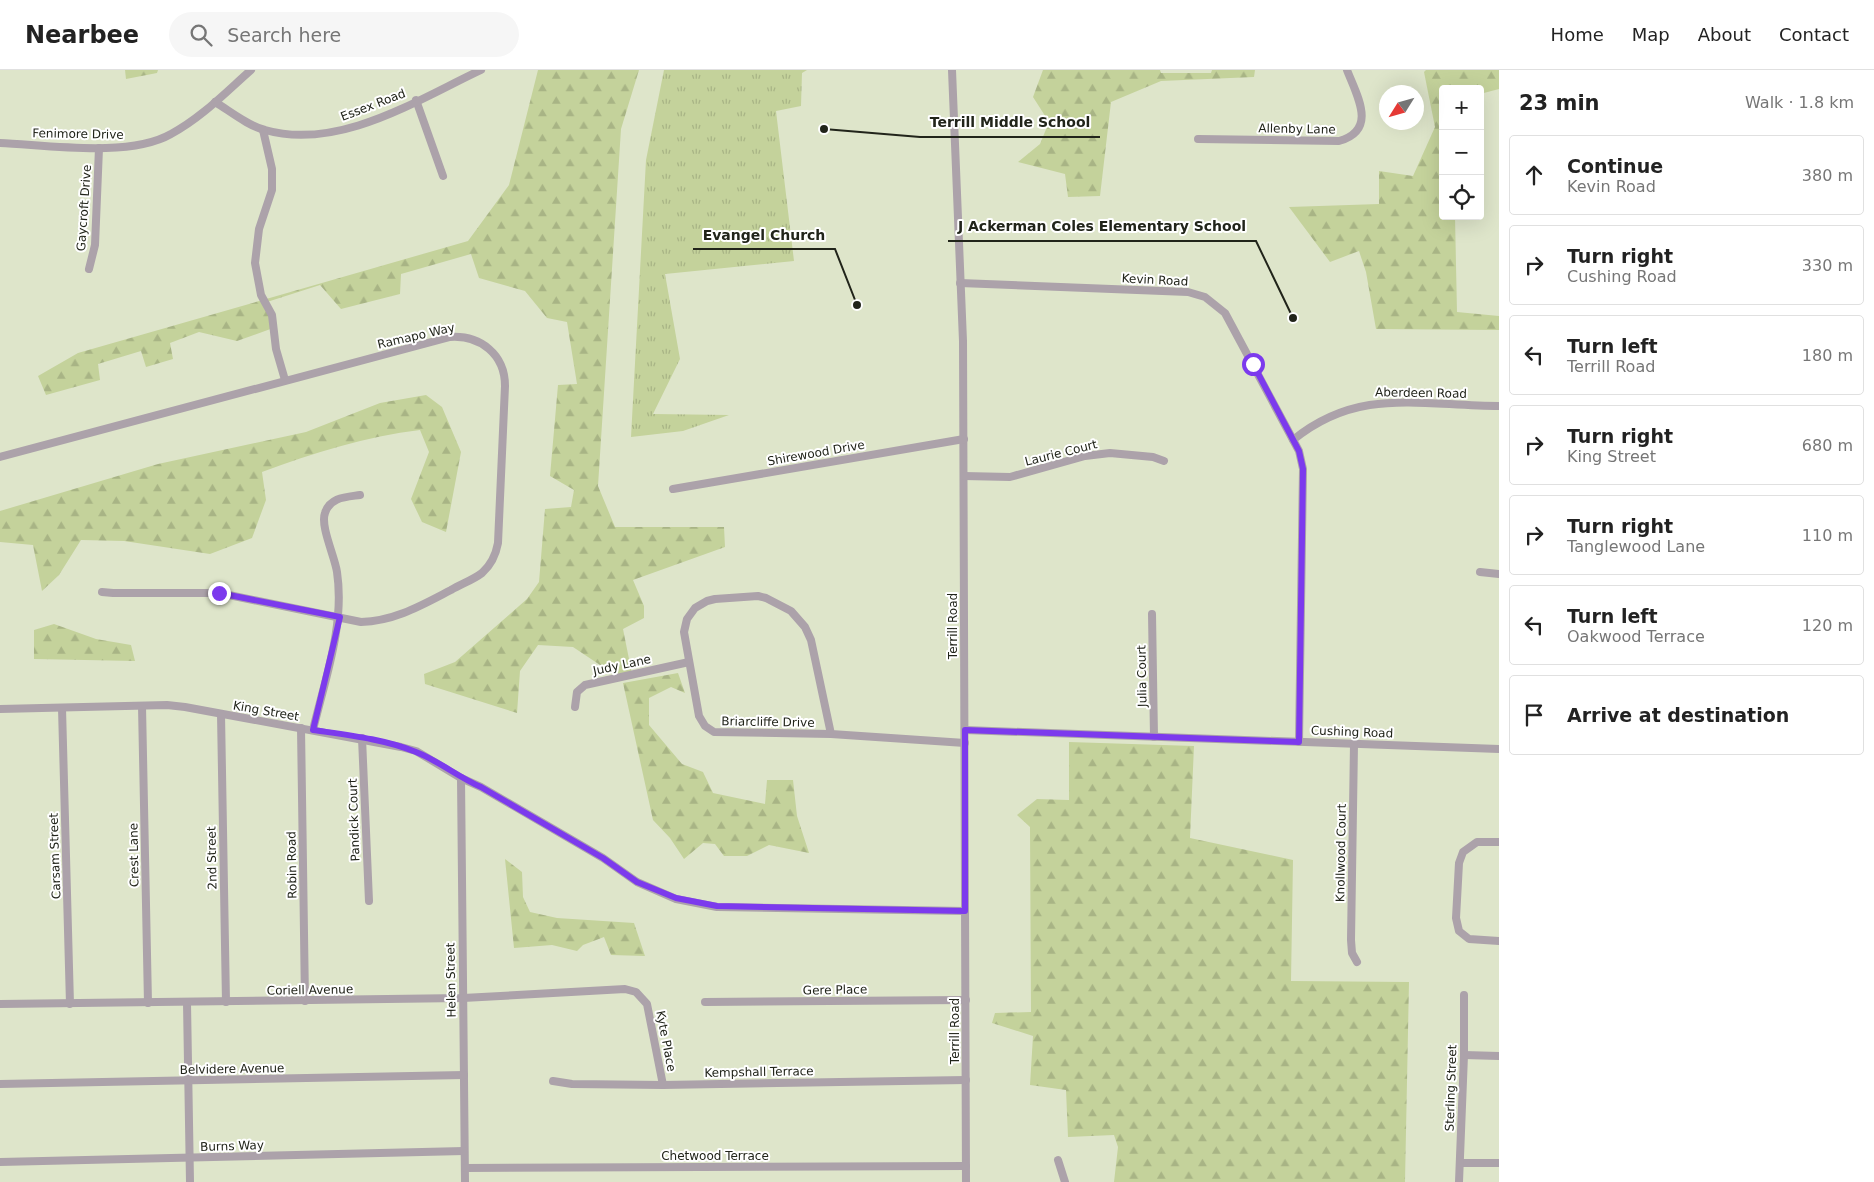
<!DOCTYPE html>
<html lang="en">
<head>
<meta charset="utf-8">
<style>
	:root { --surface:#fff; --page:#f6f6f6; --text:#222; --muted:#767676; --line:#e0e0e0 }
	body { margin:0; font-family:"DejaVu Sans",sans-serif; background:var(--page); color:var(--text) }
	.controls { position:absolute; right:15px; top:15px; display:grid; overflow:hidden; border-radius:5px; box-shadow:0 5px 20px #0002 }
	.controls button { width:45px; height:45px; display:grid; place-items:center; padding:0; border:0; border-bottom:1px solid var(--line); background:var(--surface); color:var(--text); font:25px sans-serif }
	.compass { position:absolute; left:1379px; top:15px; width:45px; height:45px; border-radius:50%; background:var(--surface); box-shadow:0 5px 20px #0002; rotate:233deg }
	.stop { position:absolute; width:15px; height:15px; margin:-11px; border:4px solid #7c3aed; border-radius:50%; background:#fff }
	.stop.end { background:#7c3aed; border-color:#fff; box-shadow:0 1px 5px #0008 }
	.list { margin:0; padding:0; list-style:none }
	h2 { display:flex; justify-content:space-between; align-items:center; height:65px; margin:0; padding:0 20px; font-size:21px }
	h2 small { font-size:16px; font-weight:400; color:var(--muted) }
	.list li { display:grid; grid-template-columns:32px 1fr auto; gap:15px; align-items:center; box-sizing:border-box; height:80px; margin:0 10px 10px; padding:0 10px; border:1px solid var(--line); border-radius:5px }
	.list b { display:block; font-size:19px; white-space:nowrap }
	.list p { margin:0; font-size:16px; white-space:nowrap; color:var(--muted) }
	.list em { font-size:16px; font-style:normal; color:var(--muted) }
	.icon { flex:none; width:28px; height:28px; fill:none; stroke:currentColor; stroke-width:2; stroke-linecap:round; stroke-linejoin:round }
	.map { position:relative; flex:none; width:1499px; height:1112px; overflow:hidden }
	header { display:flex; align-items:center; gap:30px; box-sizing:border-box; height:70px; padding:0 25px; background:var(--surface); border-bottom:1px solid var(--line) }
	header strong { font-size:24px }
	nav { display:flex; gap:28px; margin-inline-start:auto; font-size:18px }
	.search { width:350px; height:45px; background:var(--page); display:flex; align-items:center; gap:12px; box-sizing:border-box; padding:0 18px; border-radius:28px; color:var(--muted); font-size:19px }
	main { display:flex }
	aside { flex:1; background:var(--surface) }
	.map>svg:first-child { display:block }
</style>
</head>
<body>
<header>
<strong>Nearbee</strong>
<div class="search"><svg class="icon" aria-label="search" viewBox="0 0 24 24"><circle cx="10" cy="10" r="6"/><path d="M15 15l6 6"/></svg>Search here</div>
<nav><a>Home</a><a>Map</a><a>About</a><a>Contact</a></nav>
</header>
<main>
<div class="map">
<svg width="1499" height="1112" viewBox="0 0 1499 1112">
	<defs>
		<pattern id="forest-firs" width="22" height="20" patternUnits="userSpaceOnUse" patternTransform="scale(1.25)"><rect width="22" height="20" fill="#c4d29b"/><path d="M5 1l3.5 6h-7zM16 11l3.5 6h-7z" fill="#a8b485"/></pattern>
		<pattern id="park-tufts" width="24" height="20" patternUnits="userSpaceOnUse" patternTransform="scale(1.25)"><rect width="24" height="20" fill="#c4d29b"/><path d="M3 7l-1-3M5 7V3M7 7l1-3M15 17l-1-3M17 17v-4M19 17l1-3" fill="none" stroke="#a8b485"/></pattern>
	</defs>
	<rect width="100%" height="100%" fill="#dee5ca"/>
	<g fill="url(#forest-firs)">
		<polygon points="125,0 158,0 157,3 126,9"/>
		<polygon points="538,0 639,0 621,59 598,416 615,457 724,457 725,477 633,510 644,536 644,548 623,559 632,604 618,607 573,577 538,575 520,601 517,643 425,614 424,604 455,592 527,529 539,512 545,439 571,437 574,420 550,406 558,315 577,314 567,252 547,248 525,221 479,208 471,184 401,204 400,224 341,239 320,215 267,232 276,257 237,271 199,262 170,273 173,289 146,297 141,281 98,294 100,310 46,325 38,306 78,283 468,171 509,115"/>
		<polygon points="1043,0 1160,0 1161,3 1211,3 1212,0 1255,0 1254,7 1161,11 1111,32 1100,126 1068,127 1065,104 1018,92 1040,74 1049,52 1033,27"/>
		<polygon points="1426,0 1499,0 1499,19 1480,24 1480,19 1443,19 1443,146 1455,146 1457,242 1499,246 1499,260 1376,259 1366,202 1359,181 1330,192 1289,137 1379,134 1379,101 1413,106 1435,57 1424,2"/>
		<path d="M426 325 442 337 461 382 446 462 422 452 411 429 429 382 420 360C367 366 313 383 262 402L266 430 252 468 210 484 124 471 81 470 59 505 42 521 33 475 0 472V441L158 394 306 362 380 333Z"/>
		<polygon points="54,554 96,569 131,575 135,591 34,589 34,560"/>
		<polygon points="678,603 685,623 671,617 649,628 649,655 682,694 703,702 713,723 765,734 767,710 793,710 797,746 809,783 769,775 747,786 724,786 715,774 703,773 684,789 670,768 653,750 623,613"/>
		<polygon points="1069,672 1194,676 1190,768 1293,790 1291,911 1409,912 1405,1112 1114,1112 1118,1077 1114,1065 1068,1067 1066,1020 1030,1015 1033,966 992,953 995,943 1031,942 1030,757 1017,745 1037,729 1069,730"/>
		<polygon points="505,789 522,802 523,827 530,842 557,848 634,853 645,886 611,885 604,867 583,875 577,881 552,875 514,878"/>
	</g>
	<polygon fill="url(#park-tufts)" points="664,0 807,0 802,3 801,36 776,41 794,191 665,204 680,289 653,344 729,345 683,361 631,367 646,90"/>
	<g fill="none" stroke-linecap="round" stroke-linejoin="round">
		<g stroke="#aca2aa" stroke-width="8">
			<polyline points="952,0 963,271 966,1112"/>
			<polyline points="416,30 443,106"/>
			<path d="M215 32C230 41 248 56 265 60 339 81 417 30 481 0"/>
			<polyline points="263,60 272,99 272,120 259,159 255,193 261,225 272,245 276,279 285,310"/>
			<path d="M1198 69 1339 71C1378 60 1357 26 1347 0"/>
			<path d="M0 73C47 75 129 88 171 64 201 48 225 23 251 0"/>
			<polyline points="89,199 95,175 99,78"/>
			<polyline points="960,213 1188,222 1205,227 1225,243 1299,381 1303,399 1299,672"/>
			<path d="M1293 370C1359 316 1421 336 1499 336"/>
			<path d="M0 387 450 267C480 265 505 284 505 316L498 473C496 484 491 495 482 503 473 510 461 514 451 520 422 535 395 551 361 552L219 523H113L102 522"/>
			<polyline points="964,406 1010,407 1085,386 1110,383 1153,387 1164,391"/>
			<polyline points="673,419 964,369"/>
			<polyline points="1480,502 1499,504"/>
			<polyline points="1152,544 1154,667"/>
			<polyline points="142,636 148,933"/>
			<polyline points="575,637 577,622 585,615 689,592"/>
			<polyline points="62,638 70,934"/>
			<polyline points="0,639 167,635 185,637 401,677 416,681 461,708 481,717 603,788 637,812 676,829 717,837 965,841"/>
			<polyline points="221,644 226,932"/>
			<polyline points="301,658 305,931"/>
			<path d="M313 660C325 609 345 555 337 502 335 487 320 456 325 443 330 427 346 427 360 425"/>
			<polyline points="965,660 1499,679"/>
			<polyline points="831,664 811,570 805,557 791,541 766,528 758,526 715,529 707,531 695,538 687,549 684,562 699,646 705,656 714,662 831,664 965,673"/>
			<polyline points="362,668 369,831"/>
			<polyline points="1354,674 1351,870 1352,883 1357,892"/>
			<polyline points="461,708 465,1112"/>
			<polyline points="1499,772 1477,772 1463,782 1459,793 1456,848 1459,861 1469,869 1499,871"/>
			<polyline points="705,932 966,930"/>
			<polyline points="187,933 190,1112"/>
			<polyline points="0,934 463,928 625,919 636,922 647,934 663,1015"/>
			<polyline points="1464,985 1499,986"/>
			<polyline points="553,1011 572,1014 663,1015 966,1010"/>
			<polyline points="0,1014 464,1005"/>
			<polyline points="1058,1090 1065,1112"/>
			<polyline points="0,1092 464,1081"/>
			<polyline points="1460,1093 1499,1093"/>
			<polyline points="465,1098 966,1096"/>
			<polyline points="1459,1112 1464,985 1464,925"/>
		</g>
	</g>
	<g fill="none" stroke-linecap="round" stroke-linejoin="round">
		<path stroke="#7c3aed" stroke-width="6" d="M219 523 340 547 313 660C347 665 384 669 416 682 439 691 458 707 481 717L603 788 637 812 676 828 717 836 965 841V660L1299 672 1303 399 1299 381 1253 294"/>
	</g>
	<g text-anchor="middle" stroke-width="4" stroke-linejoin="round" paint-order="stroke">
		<g font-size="12" fill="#21241a" stroke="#fff">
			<text transform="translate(373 35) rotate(-21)" y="4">Essex Road</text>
			<text transform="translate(1297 59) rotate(1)" y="4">Allenby Lane</text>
			<text transform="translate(78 64) rotate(1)" y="4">Fenimore Drive</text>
			<text transform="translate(84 138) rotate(-86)" y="4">Gaycroft Drive</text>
			<text transform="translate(1155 210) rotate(3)" y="4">Kevin Road</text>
			<text transform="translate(416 266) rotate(-13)" y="4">Ramapo Way</text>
			<text transform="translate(1421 323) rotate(1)" y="4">Aberdeen Road</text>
			<text transform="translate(816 383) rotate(-10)" y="4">Shirewood Drive</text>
			<text transform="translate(1061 383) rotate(-14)" y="4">Laurie Court</text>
			<text transform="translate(953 556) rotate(-90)" y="4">Terrill Road</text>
			<text transform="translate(622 595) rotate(-12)" y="4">Judy Lane</text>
			<text transform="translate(1142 606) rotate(-91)" y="4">Julia Court</text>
			<text transform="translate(266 641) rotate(10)" y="4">King Street</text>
			<text transform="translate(768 652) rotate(1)" y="4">Briarcliffe Drive</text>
			<text transform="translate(1352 662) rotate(2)" y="4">Cushing Road</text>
			<text transform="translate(354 750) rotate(-92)" y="4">Pandick Court</text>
			<text transform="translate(1341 783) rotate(-89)" y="4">Knollwood Court</text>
			<text transform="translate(134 785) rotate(-91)" y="4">Crest Lane</text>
			<text transform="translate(55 786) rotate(-92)" y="4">Carsam Street</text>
			<text transform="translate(212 788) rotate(-91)" y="4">2nd Street</text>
			<text transform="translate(292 795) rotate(-91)" y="4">Robin Road</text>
			<text transform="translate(451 910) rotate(-91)" y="4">Helen Street</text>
			<text transform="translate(310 920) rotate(-1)" y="4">Coriell Avenue</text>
			<text transform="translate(835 920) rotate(-1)" y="4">Gere Place</text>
			<text transform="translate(955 961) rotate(-90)" y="4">Terrill Road</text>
			<text transform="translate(666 971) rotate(79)" y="4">Kyte Place</text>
			<text transform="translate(232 999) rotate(-1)" y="4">Belvidere Avenue</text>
			<text transform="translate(759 1002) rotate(-1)" y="4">Kempshall Terrace</text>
			<text transform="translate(1451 1018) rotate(-88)" y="4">Sterling Street</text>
			<text transform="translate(232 1076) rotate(-2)" y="4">Burns Way</text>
			<text x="715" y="1090">Chetwood Terrace</text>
		</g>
	</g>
	<path fill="none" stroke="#21241a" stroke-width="2" d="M824 59L920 67H1100M1293 248L1256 171H948M857 235L835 179H693"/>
	<g fill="#21241a" stroke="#fff" stroke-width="2">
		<circle cx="824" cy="59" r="5"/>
		<circle cx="1293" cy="248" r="5"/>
		<circle cx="857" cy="235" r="5"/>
	</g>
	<g font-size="14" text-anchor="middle" font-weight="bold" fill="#21241a" stroke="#fff" stroke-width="4" stroke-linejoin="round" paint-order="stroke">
		<text x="1010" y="57">Terrill Middle School</text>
		<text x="1102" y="161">J Ackerman Coles Elementary School</text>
		<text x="764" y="170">Evangel Church</text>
	</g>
</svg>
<div class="controls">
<button>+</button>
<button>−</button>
<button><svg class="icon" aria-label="locate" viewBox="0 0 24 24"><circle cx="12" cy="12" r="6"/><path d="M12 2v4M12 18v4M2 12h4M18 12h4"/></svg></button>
</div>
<svg class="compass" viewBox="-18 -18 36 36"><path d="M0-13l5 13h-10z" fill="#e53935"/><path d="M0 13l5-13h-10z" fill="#767676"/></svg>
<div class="stop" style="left:1253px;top:294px"></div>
<div class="stop end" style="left:219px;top:523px"></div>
</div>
<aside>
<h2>23 min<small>Walk · 1.8 km</small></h2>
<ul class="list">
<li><svg class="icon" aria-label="ahead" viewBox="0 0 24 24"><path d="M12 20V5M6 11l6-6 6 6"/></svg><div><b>Continue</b><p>Kevin Road</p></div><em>380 m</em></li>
<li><svg class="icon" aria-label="right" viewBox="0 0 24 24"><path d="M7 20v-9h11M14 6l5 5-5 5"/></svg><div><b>Turn right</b><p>Cushing Road</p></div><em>330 m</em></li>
<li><svg class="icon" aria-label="left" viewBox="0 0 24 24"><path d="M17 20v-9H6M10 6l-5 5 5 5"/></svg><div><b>Turn left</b><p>Terrill Road</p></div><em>180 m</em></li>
<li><svg class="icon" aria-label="right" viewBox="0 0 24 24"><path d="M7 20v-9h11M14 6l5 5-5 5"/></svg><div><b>Turn right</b><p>King Street</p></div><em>680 m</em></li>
<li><svg class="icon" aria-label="right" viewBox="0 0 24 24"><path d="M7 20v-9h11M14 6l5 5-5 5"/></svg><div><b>Turn right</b><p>Tanglewood Lane</p></div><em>110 m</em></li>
<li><svg class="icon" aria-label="left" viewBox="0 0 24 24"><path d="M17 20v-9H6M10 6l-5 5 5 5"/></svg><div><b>Turn left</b><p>Oakwood Terrace</p></div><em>120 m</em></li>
<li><svg class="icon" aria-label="arrive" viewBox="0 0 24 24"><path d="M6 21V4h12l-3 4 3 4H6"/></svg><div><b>Arrive at destination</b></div></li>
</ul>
</aside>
</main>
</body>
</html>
